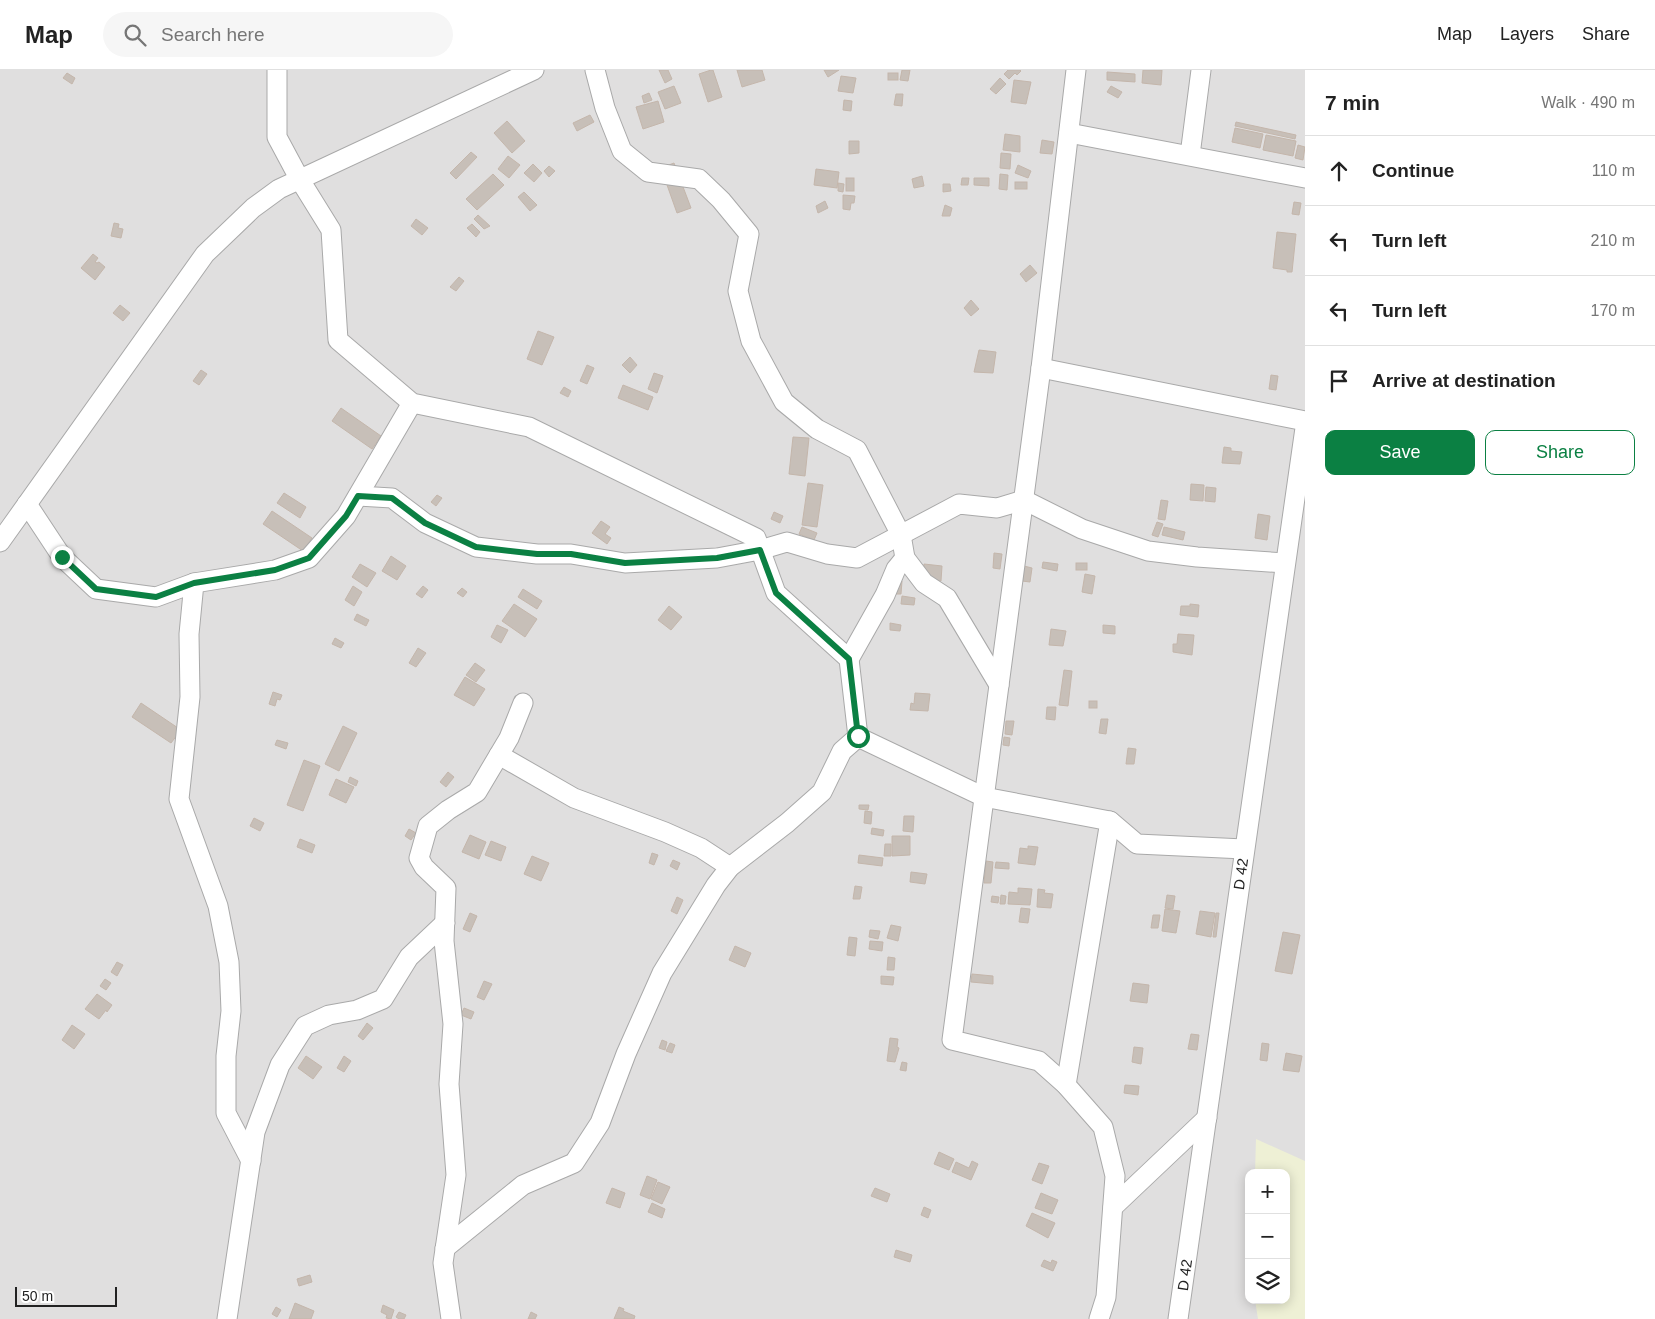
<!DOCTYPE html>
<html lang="en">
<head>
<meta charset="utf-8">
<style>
	:root { --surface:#fff; --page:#f6f6f6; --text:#222; --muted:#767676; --line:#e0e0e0; --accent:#0b8043 }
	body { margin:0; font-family:Helvetica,sans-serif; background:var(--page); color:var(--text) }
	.controls { position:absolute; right:15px; bottom:15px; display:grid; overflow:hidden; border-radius:10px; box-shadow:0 2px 12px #0003 }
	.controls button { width:45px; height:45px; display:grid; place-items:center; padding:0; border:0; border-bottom:1px solid var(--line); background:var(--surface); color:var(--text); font:25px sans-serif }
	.scale { position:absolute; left:15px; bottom:12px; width:102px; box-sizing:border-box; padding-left:5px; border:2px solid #222; border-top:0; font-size:14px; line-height:18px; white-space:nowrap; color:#222; -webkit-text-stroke:4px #fff; paint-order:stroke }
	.stop { position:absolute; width:15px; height:15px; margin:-11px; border:4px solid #0b8043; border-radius:50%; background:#fff }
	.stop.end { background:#0b8043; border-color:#fff; box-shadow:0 1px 5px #0008 }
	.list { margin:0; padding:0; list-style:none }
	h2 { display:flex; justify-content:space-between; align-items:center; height:65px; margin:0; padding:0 20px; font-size:21px }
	h2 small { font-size:16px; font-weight:400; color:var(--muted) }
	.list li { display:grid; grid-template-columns:32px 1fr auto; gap:15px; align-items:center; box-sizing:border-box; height:70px; padding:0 20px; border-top:1px solid var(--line) }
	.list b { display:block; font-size:19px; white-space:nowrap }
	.list em { font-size:16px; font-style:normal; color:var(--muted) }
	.actions { display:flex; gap:10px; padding:15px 20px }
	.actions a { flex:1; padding:11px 0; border:1px solid var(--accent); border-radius:10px; text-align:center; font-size:18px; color:var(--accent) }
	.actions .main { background:var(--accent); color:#fff }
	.icon { flex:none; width:28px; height:28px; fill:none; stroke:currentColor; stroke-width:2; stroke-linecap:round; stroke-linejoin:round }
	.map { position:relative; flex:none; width:1305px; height:1249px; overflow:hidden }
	header { display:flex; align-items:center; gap:30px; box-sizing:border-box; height:70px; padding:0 25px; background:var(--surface); border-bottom:1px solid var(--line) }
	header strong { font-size:24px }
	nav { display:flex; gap:28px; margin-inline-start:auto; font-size:18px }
	.search { width:350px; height:45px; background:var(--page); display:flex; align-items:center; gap:12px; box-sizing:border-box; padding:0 18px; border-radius:28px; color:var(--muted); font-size:19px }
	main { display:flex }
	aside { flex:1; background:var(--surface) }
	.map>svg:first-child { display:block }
</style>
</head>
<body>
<header>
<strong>Map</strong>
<div class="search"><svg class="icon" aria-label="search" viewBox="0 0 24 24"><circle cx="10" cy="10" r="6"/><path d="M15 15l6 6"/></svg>Search here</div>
<nav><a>Map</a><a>Layers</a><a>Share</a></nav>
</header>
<main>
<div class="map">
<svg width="1305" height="1249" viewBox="0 0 1305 1249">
	<rect width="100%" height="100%" fill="#f2efe9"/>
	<path fill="#e0dfdf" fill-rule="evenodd" d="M0 0H1305V1249H0ZM1249 1103H1286V1230H1249Z"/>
	<polygon fill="#eef0d5" points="1256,1069 1305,1091 1305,1249 1258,1249 1255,1230 1286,1230 1286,1103 1255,1103"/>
	<g fill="#c7bfb8" stroke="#c4b6ab">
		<polygon points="659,0 668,0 672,9 665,13"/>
		<polygon points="711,0 713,0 722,27 708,32 699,4"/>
		<polygon points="737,0 762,0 765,10 742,17"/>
		<polygon points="824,0 839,0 828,7"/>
		<polygon points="902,0 910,0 908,11 900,10"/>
		<polygon points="1008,0 1020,0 1021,1 1017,5 1015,3 1009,9 1004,4"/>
		<polygon points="1143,0 1162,0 1161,15 1142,13"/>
		<polygon points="1107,2 1135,4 1135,12 1107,10"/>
		<polygon points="67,3 75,8 72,14 63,8"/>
		<rect x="888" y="3" width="10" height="7"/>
		<polygon points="841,6 856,8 853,23 838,21"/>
		<polygon points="1000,8 1006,14 996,24 990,19"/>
		<polygon points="1014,10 1031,12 1026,34 1011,32"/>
		<polygon points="674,16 681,33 665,39 658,22"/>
		<polygon points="1111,16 1122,22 1118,28 1107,22"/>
		<polygon points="649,23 652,30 644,33 642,26"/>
		<polygon points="896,24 903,24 902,36 894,35"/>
		<polygon points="844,30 852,31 851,41 843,40"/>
		<polygon points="658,31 664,52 643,59 636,37"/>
		<polygon points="590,45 594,52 577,61 573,53"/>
		<polygon points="507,51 525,71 512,83 494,63"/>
		<polygon points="1236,52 1296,65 1295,69 1235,56"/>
		<polygon points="1235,58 1263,64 1260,78 1232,72"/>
		<polygon points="1005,64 1020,66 1020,82 1003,80"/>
		<polygon points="1266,65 1296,71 1293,86 1263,80"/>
		<polygon points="1042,70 1054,72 1052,84 1040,83"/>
		<polygon points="849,71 859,71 859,83 849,84"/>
		<polygon points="1298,75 1305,77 1303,90 1295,88"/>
		<polygon points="471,82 477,87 456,109 450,103"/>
		<polygon points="1001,83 1011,84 1010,99 1000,98"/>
		<polygon points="508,86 520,95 509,108 498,99"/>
		<polygon points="674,93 691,138 677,143 661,98"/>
		<polygon points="533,94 542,103 534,112 524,103"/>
		<polygon points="1018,95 1031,101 1028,108 1015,103"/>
		<polygon points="549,96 555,101 549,107 544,101"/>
		<polygon points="816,99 839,102 837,118 814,115"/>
		<polygon points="493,104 504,115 477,140 466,129"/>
		<polygon points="1000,104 1008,105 1007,120 999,119"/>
		<polygon points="922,106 924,116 914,118 912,109"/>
		<rect x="846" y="108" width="8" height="13"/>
		<polygon points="962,108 969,108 968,115 961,115"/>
		<polygon points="974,108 989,108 989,116 974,115"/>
		<rect x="1015" y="112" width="12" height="7"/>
		<polygon points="838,113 844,114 843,122 838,121"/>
		<polygon points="943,114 950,114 951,121 943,122"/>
		<polygon points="524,122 537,135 530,141 518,127"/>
		<polygon points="843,125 855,126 854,133 851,133 850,140 843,139"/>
		<polygon points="825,131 828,138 818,143 816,136"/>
		<polygon points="1294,132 1301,133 1299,145 1292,144"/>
		<polygon points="945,135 952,138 950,146 942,146"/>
		<polygon points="478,145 490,156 484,159 474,149"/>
		<polygon points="416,149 428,158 422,165 411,156"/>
		<polygon points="114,153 119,154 118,158 123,159 121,168 111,166"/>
		<polygon points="472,154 480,162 476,167 467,158"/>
		<polygon points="1277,162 1296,164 1292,202 1287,202 1287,200 1273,198"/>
		<polygon points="93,184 98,188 95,192 97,193 99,192 105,197 95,210 81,198"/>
		<polygon points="1030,195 1037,203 1026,212 1020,204"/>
		<polygon points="459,207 464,211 456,221 450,217"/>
		<polygon points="971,230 979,239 971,246 964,238"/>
		<polygon points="120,235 130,243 123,251 113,243"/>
		<polygon points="538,261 554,267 542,295 527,289"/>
		<polygon points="979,280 996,282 993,303 974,302"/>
		<polygon points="630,287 637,295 630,303 622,295"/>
		<polygon points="587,295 594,298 587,314 580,311"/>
		<polygon points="201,300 207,304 199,315 193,311"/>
		<polygon points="654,303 663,306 657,323 648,319"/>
		<polygon points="1271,305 1278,306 1276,320 1269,319"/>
		<polygon points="623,315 653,327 648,340 618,328"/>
		<polygon points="564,317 571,321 568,327 560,323"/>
		<polygon points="341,338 381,366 372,379 332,351"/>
		<polygon points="793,367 809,368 805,406 789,404"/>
		<polygon points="1224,377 1231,378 1231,381 1242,382 1240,394 1222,393"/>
		<polygon points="808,413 823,415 817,457 802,455"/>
		<polygon points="1191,414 1204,415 1203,431 1190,430"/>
		<polygon points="1206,417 1216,418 1215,432 1205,431"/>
		<polygon points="284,423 306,437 300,448 277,433"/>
		<polygon points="437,425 442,428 436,436 431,432"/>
		<polygon points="1161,430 1168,431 1165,450 1158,449"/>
		<polygon points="272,441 312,468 303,481 263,454"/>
		<polygon points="774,442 783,446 780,453 771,449"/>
		<polygon points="1258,444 1270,446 1267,470 1255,468"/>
		<polygon points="601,451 610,457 605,464 611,468 607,474 592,463"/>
		<polygon points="1157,452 1163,454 1158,467 1152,465"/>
		<polygon points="802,457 817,463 814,470 799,464"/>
		<polygon points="1164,457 1185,462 1183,470 1162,465"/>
		<polygon points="994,483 1002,484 1000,499 993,498"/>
		<polygon points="391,486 406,496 397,510 382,501"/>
		<polygon points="1043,492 1058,494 1057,501 1042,498"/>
		<rect x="1076" y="493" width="11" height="7"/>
		<polygon points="360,494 376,503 367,517 352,507"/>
		<polygon points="924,494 942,496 941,511 923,509"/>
		<polygon points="1024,496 1032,498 1030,512 1022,511"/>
		<polygon points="1085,504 1095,506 1092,524 1082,522"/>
		<polygon points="895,511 902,511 901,524 893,524"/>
		<polygon points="353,516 362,522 354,536 345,530"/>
		<polygon points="423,516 428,520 422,528 416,524"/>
		<polygon points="462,518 467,522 463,527 457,523"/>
		<polygon points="523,519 542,531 537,539 518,527"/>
		<polygon points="902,526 915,528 914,535 901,534"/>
		<polygon points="514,534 537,549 525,567 502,551"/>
		<polygon points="1190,534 1199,535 1198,547 1180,545 1181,536 1190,536"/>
		<polygon points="669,536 682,547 671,560 658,550"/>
		<polygon points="357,544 369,550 366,556 354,550"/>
		<polygon points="890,553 901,555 900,561 890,560"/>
		<polygon points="497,555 508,560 501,573 491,567"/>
		<polygon points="1103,555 1115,556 1115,564 1103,563"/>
		<polygon points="1051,559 1066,561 1063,576 1049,575"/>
		<polygon points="1178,564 1194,565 1192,585 1173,582 1173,574 1177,574"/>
		<polygon points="335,568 344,573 341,578 332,574"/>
		<polygon points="418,578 426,583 416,597 409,593"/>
		<polygon points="475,593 485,600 476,612 466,605"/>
		<polygon points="1064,600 1072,601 1068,636 1059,635"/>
		<polygon points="465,607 485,619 474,636 454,625"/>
		<polygon points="273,622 282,625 280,630 277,629 275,636 269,634"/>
		<polygon points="915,623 930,624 928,641 910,640 911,633 914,634"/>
		<rect x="1089" y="631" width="8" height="7"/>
		<polygon points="141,633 181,660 171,673 132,647"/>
		<polygon points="1047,637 1056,637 1055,650 1046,649"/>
		<polygon points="1101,649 1108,649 1106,664 1099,663"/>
		<polygon points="1006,651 1014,651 1012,665 1005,664"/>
		<polygon points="343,656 357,663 339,701 325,694"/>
		<polygon points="1004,667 1010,668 1009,676 1003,675"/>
		<polygon points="277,670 288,673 286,679 275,675"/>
		<polygon points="1128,678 1136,679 1134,694 1126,694"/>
		<polygon points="304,690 320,696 303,741 287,735"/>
		<polygon points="448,702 454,707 446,717 440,712"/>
		<polygon points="350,707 358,711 356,716 348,712"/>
		<polygon points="336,709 354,717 346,733 329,725"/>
		<polygon points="859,735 869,735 868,740 859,739"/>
		<polygon points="865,741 872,742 871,754 864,753"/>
		<polygon points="904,746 914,746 913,762 903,761"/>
		<polygon points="254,748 264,753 260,761 250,756"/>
		<polygon points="872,758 884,760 883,766 871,764"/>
		<polygon points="409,759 416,763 411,770 405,766"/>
		<polygon points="470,765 486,772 479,789 462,782"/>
		<polygon points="892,766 910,766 910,785 892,786"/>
		<polygon points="300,769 315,775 312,783 297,777"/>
		<polygon points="491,771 506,777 501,791 485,785"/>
		<polygon points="885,774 891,774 891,786 884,786"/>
		<polygon points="1028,776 1038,777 1035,795 1018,793 1020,778 1028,779"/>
		<polygon points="652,783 658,785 654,795 649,793"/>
		<polygon points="859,785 883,788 882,796 858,793"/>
		<polygon points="532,786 549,793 541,811 524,804"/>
		<polygon points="673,790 680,793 677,800 670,796"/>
		<polygon points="986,791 993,792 991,813 984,813"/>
		<polygon points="996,792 1009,793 1009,799 995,798"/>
		<polygon points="911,802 927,804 925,814 910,812"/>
		<polygon points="855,816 862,817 860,829 853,829"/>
		<polygon points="1018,818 1032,819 1030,835 1008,834 1009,822 1018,823"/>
		<polygon points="1038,819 1045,820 1044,823 1053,824 1051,838 1037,837"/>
		<polygon points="1001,825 1006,826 1005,834 1000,834"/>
		<polygon points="1167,825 1175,826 1173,839 1165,838"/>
		<polygon points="992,826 999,827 998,833 991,832"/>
		<polygon points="677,827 683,830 677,844 671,841"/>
		<polygon points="1021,838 1030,839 1028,853 1019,852"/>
		<polygon points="1165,839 1180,841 1176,863 1162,861"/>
		<polygon points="1200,841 1215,843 1211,867 1196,864"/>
		<polygon points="470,843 477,846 470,862 463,859"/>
		<polygon points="1216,843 1219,843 1216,867 1213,867"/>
		<polygon points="1153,845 1160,845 1158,858 1151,858"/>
		<polygon points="891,855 901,857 898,871 887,868"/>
		<polygon points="870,860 880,861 878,869 869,867"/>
		<polygon points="1283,862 1300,865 1292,904 1275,901"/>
		<polygon points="849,867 857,868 855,886 847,885"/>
		<polygon points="870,871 883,872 882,881 869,879"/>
		<polygon points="735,876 751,883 745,897 729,890"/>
		<polygon points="888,887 895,888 894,900 887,900"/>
		<polygon points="117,892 123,895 117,906 111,902"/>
		<polygon points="972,904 993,906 993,914 971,912"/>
		<polygon points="881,906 894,907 893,915 881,914"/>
		<polygon points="105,909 111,913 106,920 100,916"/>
		<polygon points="484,911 492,914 484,930 477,927"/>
		<polygon points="1133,913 1149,915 1147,933 1130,931"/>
		<polygon points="97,924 112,935 107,942 106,940 99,949 85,939"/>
		<polygon points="464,938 474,942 471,949 461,945"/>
		<polygon points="367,953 373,958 363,970 358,966"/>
		<polygon points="72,955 85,964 74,979 62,970"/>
		<polygon points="1191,964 1199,965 1197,980 1188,979"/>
		<polygon points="890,968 898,969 897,977 899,978 895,992 887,991"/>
		<polygon points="662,970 667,972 665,980 659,978"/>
		<polygon points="670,973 675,975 672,983 666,981"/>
		<polygon points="1262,973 1269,974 1267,991 1260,990"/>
		<polygon points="1134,977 1143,978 1141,994 1132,992"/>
		<polygon points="1286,983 1302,986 1299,1002 1283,1000"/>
		<polygon points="306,986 322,997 313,1009 298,998"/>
		<polygon points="344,986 351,991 344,1002 337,998"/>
		<polygon points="902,992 907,993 906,1001 900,1000"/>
		<polygon points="1125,1015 1139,1016 1138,1025 1124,1023"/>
		<polygon points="939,1082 954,1089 949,1100 934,1094"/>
		<polygon points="972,1091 978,1094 971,1110 952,1102 956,1092 969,1098"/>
		<polygon points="1039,1093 1049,1096 1042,1114 1032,1110"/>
		<polygon points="647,1106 657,1110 650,1129 640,1125"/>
		<polygon points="658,1112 670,1117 662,1134 651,1129"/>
		<polygon points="612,1118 625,1123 620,1138 606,1133"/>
		<polygon points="875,1118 890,1124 887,1132 871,1126"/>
		<polygon points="1041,1123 1058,1130 1052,1144 1035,1138"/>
		<polygon points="652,1133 665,1139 662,1148 648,1142"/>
		<polygon points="924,1137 931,1140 928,1148 921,1145"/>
		<polygon points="1032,1143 1055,1153 1048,1168 1026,1156"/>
		<polygon points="896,1180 912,1185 910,1192 894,1187"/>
		<polygon points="1044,1190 1051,1193 1052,1190 1057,1192 1053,1201 1041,1196"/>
		<polygon points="310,1205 312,1212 299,1216 297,1209"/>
		<polygon points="295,1233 314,1241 311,1249 289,1249"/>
		<polygon points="383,1235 394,1240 391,1249 386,1248 387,1245 381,1242"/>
		<polygon points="276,1237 281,1240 277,1247 272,1244"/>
		<polygon points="619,1237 624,1239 623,1241 635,1246 634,1249 614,1249"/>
		<polygon points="399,1242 406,1245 404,1249 399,1249 396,1247"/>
		<polygon points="531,1242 537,1245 535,1249 528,1249"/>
	</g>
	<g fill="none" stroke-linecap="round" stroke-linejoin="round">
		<defs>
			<g id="minor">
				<polyline points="277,0 277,67 300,110 331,160 338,270 412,333 529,357 756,468 776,523 849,589 858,667 984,727 1110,751 1137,774 1244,779"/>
				<polyline points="595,0 605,38 622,81 648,102 699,109 721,130 749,164 738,221 751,271 784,332 817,359 857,380 901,465 905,488 924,513 947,528 999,615"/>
				<polyline points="1076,0 1041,298 952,970 1039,991 1066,1015 1103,1057 1115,1106 1106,1227 1099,1249"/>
				<polyline points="1069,63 1305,108"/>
				<polyline points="1190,85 1201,0"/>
				<polyline points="1041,298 1305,351"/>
				<polyline points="358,426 392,428 425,453 476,477 537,484 571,484 625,493 717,488 760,480 787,472 827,484 857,488 959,434 997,438 1024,430 1082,459 1148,481 1197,487 1285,493"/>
				<polyline points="27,434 62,487 96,519 156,527 194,513 275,500 309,488 346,446 412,333"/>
				<polyline points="0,472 205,184 253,138 279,119 534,0"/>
				<polyline points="194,513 189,564 190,627 179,729 218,836 229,892 231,941 226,986 226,1043 251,1091"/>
				<polyline points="849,589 885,525 896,499 905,488"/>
				<polyline points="499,685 574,728 665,762 701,778 730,797"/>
				<polyline points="1066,1015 1110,751"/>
				<polyline points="1113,1137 1207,1048"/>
				<polyline points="445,1178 523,1115 574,1093 600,1053 626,984 662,903 716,815 730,797 787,753 822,722 842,681 858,667"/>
				<polyline points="227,1249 255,1062 280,995 305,956 329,945 357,940 383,929 409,887 445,853"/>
				<polyline points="451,1249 443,1193 456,1105 449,1014 453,954 444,871 446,818 424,797 419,788 428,756 448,740 477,722 509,668 523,633"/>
				<polyline points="1178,1249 1305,358"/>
			</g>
		</defs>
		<use href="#minor" stroke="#a9a9a9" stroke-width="21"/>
		<use href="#minor" stroke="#fff" stroke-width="19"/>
	</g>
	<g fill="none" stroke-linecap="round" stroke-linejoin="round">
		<polyline stroke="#0b8043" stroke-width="6" points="62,487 96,519 156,527 194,513 275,500 309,488 346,446 358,426 392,428 425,453 476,477 537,484 571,484 625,493 717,488 760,480 776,523 849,589 858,666"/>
	</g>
	<g text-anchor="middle" stroke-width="4.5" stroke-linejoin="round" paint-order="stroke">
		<g font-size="15" fill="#222" stroke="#fff">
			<text transform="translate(1241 804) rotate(-82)" y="5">D 42</text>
			<text transform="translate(1185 1205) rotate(-82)" y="5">D 42</text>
		</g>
	</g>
</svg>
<div class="controls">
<button>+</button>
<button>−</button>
<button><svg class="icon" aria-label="layers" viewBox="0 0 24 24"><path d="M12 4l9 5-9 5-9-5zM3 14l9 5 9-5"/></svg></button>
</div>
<div class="scale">50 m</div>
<div class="stop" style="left:858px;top:666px"></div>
<div class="stop end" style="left:62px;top:487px"></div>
</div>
<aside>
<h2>7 min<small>Walk · 490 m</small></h2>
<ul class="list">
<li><svg class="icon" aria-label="ahead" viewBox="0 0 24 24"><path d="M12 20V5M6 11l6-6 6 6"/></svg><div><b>Continue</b></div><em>110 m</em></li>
<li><svg class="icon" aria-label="left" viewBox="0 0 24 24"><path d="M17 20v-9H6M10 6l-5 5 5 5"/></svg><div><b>Turn left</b></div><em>210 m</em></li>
<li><svg class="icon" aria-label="left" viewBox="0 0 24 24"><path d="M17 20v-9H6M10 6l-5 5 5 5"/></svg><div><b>Turn left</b></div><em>170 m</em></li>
<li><svg class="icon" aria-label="arrive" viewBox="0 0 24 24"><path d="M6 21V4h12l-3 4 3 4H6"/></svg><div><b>Arrive at destination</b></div></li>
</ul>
<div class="actions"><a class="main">Save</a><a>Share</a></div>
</aside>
</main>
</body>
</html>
